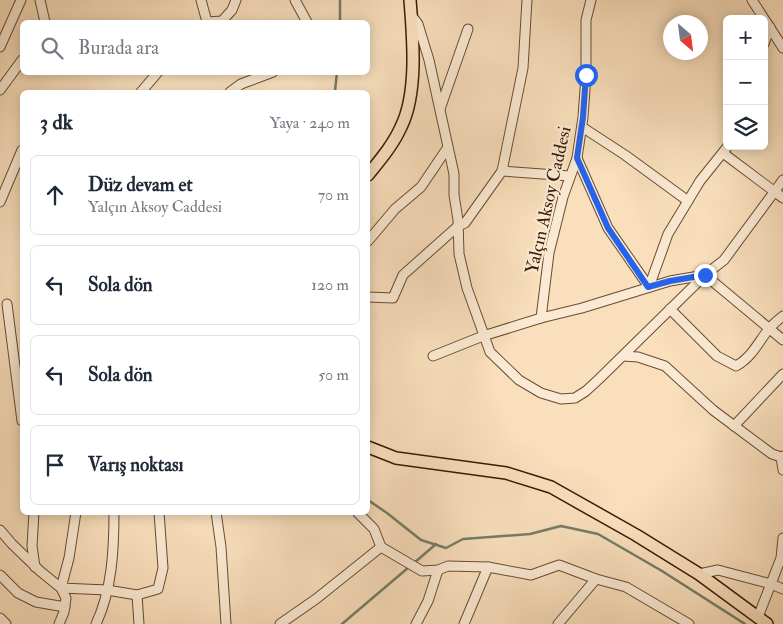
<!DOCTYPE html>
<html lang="tr">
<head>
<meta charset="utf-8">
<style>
	:root { --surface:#fff; --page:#f2f2f3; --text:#1f2937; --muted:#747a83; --line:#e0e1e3 }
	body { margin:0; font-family:"IM FELL Double Pica",serif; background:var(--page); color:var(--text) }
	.controls { position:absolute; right:15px; top:15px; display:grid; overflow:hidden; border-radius:8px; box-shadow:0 2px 12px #0003 }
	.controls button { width:45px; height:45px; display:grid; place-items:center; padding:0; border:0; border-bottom:1px solid var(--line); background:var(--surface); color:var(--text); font:25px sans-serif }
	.compass { position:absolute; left:663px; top:15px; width:45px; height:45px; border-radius:50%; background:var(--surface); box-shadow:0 2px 12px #0003; rotate:152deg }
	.stop { position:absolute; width:15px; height:15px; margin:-11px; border:4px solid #2563eb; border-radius:50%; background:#fff }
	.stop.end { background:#2563eb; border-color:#fff; box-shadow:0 1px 5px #0008 }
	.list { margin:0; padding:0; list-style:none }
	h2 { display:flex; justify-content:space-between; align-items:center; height:65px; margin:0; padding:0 20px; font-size:21px }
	h2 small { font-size:16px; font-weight:400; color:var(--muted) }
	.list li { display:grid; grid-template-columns:32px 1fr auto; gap:15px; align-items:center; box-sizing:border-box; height:80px; margin:0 10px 10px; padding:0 10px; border:1px solid var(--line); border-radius:8px }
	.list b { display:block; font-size:19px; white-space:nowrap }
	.list p { margin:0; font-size:16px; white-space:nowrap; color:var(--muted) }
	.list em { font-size:16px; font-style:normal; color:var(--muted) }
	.icon { flex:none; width:28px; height:28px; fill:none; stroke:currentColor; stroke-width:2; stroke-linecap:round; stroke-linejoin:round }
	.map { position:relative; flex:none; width:783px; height:624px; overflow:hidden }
	.search { position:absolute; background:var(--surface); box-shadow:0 2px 12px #0003; left:20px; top:20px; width:350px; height:55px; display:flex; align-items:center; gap:12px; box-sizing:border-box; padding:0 18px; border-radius:8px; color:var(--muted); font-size:19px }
	.panel { position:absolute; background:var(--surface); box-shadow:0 2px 12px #0003; left:20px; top:90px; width:350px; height:425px; border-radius:8px }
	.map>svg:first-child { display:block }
</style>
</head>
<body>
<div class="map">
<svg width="783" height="624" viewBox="0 0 783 624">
	<rect width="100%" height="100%" fill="#f9dfbc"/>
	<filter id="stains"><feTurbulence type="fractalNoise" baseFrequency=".004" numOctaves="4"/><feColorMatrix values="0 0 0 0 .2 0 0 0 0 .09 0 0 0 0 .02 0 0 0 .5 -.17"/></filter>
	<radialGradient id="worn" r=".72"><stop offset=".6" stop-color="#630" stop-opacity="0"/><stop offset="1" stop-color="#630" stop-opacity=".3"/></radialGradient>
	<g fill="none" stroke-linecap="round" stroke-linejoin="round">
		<g stroke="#767c69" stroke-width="2.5">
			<polyline points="340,22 340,0"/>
			<polyline points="333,92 335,91 337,72"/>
			<polyline points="368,500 387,513 421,540 446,548 463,539 530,534 561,526 598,534 662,571 745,624"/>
			<polyline points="414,563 436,544"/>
			<polyline points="342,624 409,567"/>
		</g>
		<defs>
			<g id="minor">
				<polyline points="40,0 45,22"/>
				<polyline points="201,0 207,22"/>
				<polyline points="295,0 307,22"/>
				<polyline points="752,0 783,48"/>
				<polyline points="411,15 418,24 429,60 454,174 454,195 458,220 459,254 467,288 490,352 519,380 541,393 561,399 575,398 586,391 599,379 705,275 783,340"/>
				<polyline points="208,22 222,21 232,10 236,0"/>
				<polyline points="764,44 770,27"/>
				<polyline points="0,47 21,0"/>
				<polyline points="0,90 22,60"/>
				<polyline points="141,92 158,72"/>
				<polyline points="230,92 241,84 273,72"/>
				<polyline points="440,109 468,29"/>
				<polyline points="582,127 625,155 688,201"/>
				<polyline points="723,153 783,198"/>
				<polyline points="577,158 608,228 649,287"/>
				<polyline points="502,171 523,68 527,0"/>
				<polyline points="0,202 22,150"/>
				<polyline points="368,241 395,209 421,187 448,147"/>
				<polyline points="649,287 668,234 700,181 728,146"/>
				<polyline points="368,297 393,298 403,275 458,226 465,223 502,171 570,176"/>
				<polyline points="7,304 22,421"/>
				<path d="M670 309 717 356 736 366C751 358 758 343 768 330 772 325 778 320 783 316"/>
				<polyline points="541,318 549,253 563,197 577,158 583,117 586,75 586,20 591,0"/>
				<polyline points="433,356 483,336 541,318 582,308 670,281 705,275 724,260 783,180"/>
				<polyline points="623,356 638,357 665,366 713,410 772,454 781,457 783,456"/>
				<polyline points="734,426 783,374"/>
				<polyline points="781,457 783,470"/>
				<polyline points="34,512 32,546 35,567"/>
				<polyline points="76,512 69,558 61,588 107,590 137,595 158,589 163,568 159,512"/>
				<polyline points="216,512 221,547 226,624"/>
				<polyline points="357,512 374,529 381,547"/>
				<polyline points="0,530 12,544 40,571 61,588 66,598 64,612 59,624"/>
				<polyline points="699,574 718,570 771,584 783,589"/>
				<polyline points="0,575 18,593 36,602 65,607"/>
				<polyline points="137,595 139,624"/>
				<polyline points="758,617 781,558 783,538"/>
				<polyline points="0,618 6,624"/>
				<path d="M96 624C112 590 114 550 114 512"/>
				<polyline points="280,624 316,599 381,547 422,571 438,570 448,566 488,567 531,575 559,565 596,579 626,587 689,624"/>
				<polyline points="416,624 428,601 438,570"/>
				<polyline points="464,624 488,567"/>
				<polyline points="558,624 596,579"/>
			</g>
			<g id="major">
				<path d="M368 175C380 160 393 145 401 127 418 93 413 37 410 0"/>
				<polyline points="368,447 396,458 506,473 551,487 636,535 699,574 767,624"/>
			</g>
		</defs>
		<use href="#minor" stroke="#694b32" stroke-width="11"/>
		<use href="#major" stroke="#391a04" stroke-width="14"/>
		<use href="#minor" stroke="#fbead3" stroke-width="9"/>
		<use href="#major" stroke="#f9dfbc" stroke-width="11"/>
	</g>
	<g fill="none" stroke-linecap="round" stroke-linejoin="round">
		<polyline stroke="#2563eb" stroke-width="6" points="586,75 583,117 577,158 608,228 648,287 670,281 705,275"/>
	</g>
	<g text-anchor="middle" stroke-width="4.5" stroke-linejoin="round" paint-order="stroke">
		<g font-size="18" fill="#391a04" stroke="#fbead3">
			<text transform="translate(548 200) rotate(-77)" y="6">Yalçın Aksoy Caddesi</text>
		</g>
	</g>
	<rect width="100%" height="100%" filter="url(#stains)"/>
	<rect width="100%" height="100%" fill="url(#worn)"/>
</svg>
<div class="controls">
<button>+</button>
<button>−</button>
<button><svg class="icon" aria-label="layers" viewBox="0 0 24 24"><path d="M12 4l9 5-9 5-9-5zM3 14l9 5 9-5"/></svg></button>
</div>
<svg class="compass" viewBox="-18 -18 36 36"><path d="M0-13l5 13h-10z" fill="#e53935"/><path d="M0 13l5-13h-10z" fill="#747a83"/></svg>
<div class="stop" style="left:586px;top:75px"></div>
<div class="stop end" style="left:705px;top:275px"></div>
<div class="search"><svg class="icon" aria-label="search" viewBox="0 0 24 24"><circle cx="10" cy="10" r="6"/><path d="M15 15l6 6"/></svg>Burada ara</div>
<section class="panel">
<h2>3 dk<small>Yaya · 240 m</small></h2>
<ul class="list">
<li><svg class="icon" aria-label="ahead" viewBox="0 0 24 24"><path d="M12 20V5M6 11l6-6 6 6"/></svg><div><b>Düz devam et</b><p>Yalçın Aksoy Caddesi</p></div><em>70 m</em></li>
<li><svg class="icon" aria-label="left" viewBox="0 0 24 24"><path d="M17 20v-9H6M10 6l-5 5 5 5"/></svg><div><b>Sola dön</b></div><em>120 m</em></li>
<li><svg class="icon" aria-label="left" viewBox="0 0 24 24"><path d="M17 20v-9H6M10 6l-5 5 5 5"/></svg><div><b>Sola dön</b></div><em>50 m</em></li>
<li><svg class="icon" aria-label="arrive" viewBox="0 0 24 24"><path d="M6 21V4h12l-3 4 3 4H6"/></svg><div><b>Varış noktası</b></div></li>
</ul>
</section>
</div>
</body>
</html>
